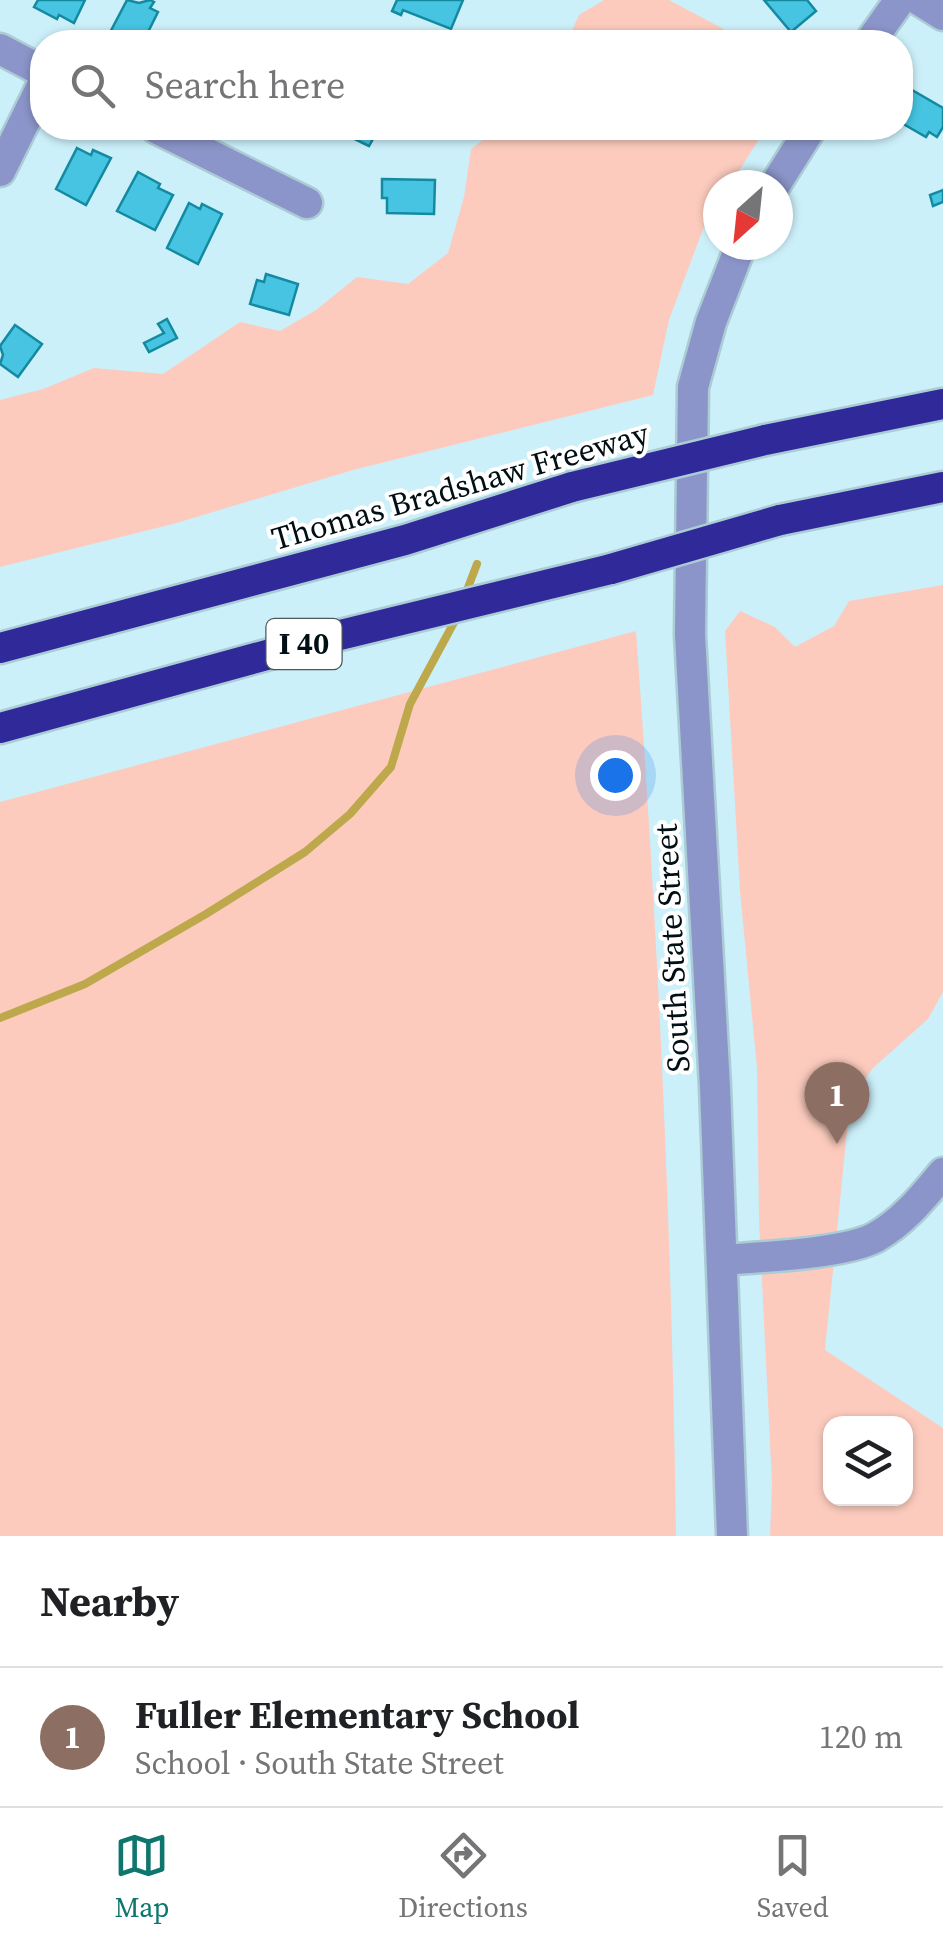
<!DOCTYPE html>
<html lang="en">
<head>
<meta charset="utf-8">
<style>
	:root { --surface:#fff; --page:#f6f6f6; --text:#202124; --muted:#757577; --line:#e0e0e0; --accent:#0f766e }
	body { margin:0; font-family:"Source Serif 4",serif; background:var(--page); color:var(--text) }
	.controls { position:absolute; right:30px; bottom:30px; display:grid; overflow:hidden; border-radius:20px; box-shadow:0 2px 8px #0004 }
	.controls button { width:90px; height:90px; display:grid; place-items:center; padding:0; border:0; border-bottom:2px solid var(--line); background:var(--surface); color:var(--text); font:50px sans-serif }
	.compass { position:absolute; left:703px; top:170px; width:90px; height:90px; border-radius:50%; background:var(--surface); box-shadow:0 2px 8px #0004; rotate:207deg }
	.you { position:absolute; left:615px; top:775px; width:35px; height:35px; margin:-25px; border:8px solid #fff; border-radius:50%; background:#1a73e8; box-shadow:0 0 0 15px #1a73e833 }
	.badge { display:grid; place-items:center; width:65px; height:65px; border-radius:50%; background:var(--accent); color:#fff; font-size:32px; font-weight:700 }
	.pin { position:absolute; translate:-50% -82px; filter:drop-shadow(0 2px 5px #0008) }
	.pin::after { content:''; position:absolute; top:52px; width:35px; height:30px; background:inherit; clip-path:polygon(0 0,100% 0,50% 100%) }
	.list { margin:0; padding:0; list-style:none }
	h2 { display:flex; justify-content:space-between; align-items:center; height:130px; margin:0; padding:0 40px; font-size:42px }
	h2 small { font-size:32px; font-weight:400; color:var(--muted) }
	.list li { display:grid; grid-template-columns:65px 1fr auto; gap:30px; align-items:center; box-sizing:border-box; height:140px; padding:0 40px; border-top:2px solid var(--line) }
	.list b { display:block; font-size:38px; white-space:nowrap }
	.list p { margin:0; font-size:32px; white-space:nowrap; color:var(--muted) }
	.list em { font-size:32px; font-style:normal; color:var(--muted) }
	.icon { flex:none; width:55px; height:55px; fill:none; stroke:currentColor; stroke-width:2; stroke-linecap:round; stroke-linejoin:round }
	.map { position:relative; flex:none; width:943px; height:1536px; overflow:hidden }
	.search { position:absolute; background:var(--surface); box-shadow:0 2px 8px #0004; left:30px; right:30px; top:30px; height:110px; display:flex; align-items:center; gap:25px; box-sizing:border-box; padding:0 35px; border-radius:40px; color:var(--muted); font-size:38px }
	.sheet { height:270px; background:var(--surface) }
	nav { display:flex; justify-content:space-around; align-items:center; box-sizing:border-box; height:140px; border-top:2px solid var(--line); background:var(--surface); font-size:28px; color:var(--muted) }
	nav a { display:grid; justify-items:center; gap:5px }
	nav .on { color:var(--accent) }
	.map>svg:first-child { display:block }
</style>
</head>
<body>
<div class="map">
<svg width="943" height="1536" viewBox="0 0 943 1536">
	<rect width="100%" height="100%" fill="#ccf0fa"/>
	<g fill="#fccbbe" fill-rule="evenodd">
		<polygon points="604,0 669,0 748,42 567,42 579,15"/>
		<polygon points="498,128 766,128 730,185 718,185 718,204 705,224 669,320 653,395 353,470 173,524 0,567 0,400 43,389 94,368 163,374 240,322 280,331 316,310 357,277 408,284 448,253 464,197 471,149"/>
		<path d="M943 585V992L928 1019 873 1068 850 1101 825 1350 943 1428V1536H770L772 1483 759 1221 757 1068 740 891 725 631 740 611 775 627 795 647 834 626 849 601ZM830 1424H906V1498H830Z"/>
		<path d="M636 631C658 932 672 1234 676 1536H0V802Z"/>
	</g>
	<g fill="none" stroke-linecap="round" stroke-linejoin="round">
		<g stroke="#bea84c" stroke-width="8">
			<polyline points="464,598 477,564"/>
			<polyline points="0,1018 85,984 206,914 305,852 350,814 391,767 410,704 458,615"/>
		</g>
	</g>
	<g fill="#46c4e1" stroke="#148aa1" stroke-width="2.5">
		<polygon points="38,0 85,0 74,23 59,15 57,19 34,7"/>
		<polygon points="127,0 139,3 150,0 154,2 150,8 158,12 143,42 105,42"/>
		<polygon points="397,0 463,0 451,29 403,10 401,15 392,11"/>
		<polygon points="764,0 807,0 816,11 791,32"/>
		<polygon points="900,83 943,108 943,127 937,137 929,132 926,137 900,122"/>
		<polygon points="340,128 379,128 369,146 338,131"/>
		<polygon points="77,148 91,155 93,150 111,158 86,205 56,189"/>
		<polygon points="138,172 160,184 158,188 173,195 155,230 117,211"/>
		<polygon points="382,179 435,180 434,214 387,213 387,198 382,198"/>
		<polygon points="943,190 943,202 933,206 930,195"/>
		<polygon points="189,203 200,209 202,204 222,214 198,264 167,248"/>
		<polygon points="266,274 298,284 289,315 250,304 257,280 264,282"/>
		<polygon points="167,319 177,338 149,352 144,343 164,333 158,324"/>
		<polygon points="15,325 42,344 18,377 0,364 3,355 0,346"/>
	</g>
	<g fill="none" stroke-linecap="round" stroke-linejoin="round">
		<defs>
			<g id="minor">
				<polyline points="919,0 943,15"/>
				<polyline points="870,42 900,0"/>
				<polyline points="0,49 42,71"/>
				<polyline points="156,128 307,203"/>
				<polyline points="0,171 42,86"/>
				<polyline points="775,185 811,128"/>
				<path d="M722 1260C760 1257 845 1254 876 1237 904 1221 923 1197 943 1173"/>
				<polyline points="732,1536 715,1087 690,635 693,387 711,322 741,245"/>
			</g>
			<g id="highway">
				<polyline points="765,440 943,404"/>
				<polyline points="780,520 943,487"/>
				<polyline points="0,648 405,540 572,487"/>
				<polyline points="0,728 336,636 611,569"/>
			</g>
		</defs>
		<use href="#minor" stroke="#abccd5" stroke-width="35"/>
		<use href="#highway" stroke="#abccd5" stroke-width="35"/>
		<use href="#minor" stroke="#8b95c9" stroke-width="30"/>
		<use href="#highway" stroke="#2f299a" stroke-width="30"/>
		<defs>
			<g id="highway-bridge">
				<polyline points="572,487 765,440"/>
				<polyline points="611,569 780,520"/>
			</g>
		</defs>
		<use href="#highway-bridge" stroke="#abccd5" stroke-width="35" stroke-linecap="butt"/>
		<use href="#highway-bridge" stroke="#2f299a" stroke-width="30"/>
	</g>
	<g text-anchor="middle" stroke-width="8" stroke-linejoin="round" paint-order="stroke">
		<rect fill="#fff" stroke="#4c575a" stroke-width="2.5" x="266.5" y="619" width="75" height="50" rx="8"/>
		<g font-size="30" font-weight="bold" fill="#000f14">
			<text x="304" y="654">I 40</text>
		</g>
		<g font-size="32" fill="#000f14" stroke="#fff">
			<text transform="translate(460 486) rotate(-16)" y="11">Thomas Bradshaw Freeway</text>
			<text transform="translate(672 948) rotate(-93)" y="11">South State Street</text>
		</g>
	</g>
</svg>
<div class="controls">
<button><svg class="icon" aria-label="layers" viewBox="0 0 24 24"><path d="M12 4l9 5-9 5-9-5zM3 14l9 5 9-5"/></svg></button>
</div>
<svg class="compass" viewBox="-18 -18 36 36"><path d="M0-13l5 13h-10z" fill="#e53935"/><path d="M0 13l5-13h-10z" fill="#757577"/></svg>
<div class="you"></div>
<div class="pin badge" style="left:837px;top:1144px;background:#8d6e63">1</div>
<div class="search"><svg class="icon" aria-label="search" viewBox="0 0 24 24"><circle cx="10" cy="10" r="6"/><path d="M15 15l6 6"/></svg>Search here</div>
</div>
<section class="sheet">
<h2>Nearby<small></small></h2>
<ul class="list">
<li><span class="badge" style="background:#8d6e63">1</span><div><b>Fuller Elementary School</b><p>School · South State Street</p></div><em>120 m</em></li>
</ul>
</section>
<nav>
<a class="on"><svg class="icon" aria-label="map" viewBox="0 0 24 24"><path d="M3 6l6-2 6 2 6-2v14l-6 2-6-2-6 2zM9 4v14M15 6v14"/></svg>Map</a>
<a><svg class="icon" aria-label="directions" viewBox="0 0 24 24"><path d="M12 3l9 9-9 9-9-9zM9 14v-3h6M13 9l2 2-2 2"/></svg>Directions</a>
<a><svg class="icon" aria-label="saved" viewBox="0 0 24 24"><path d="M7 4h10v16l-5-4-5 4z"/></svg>Saved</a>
</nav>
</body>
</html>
